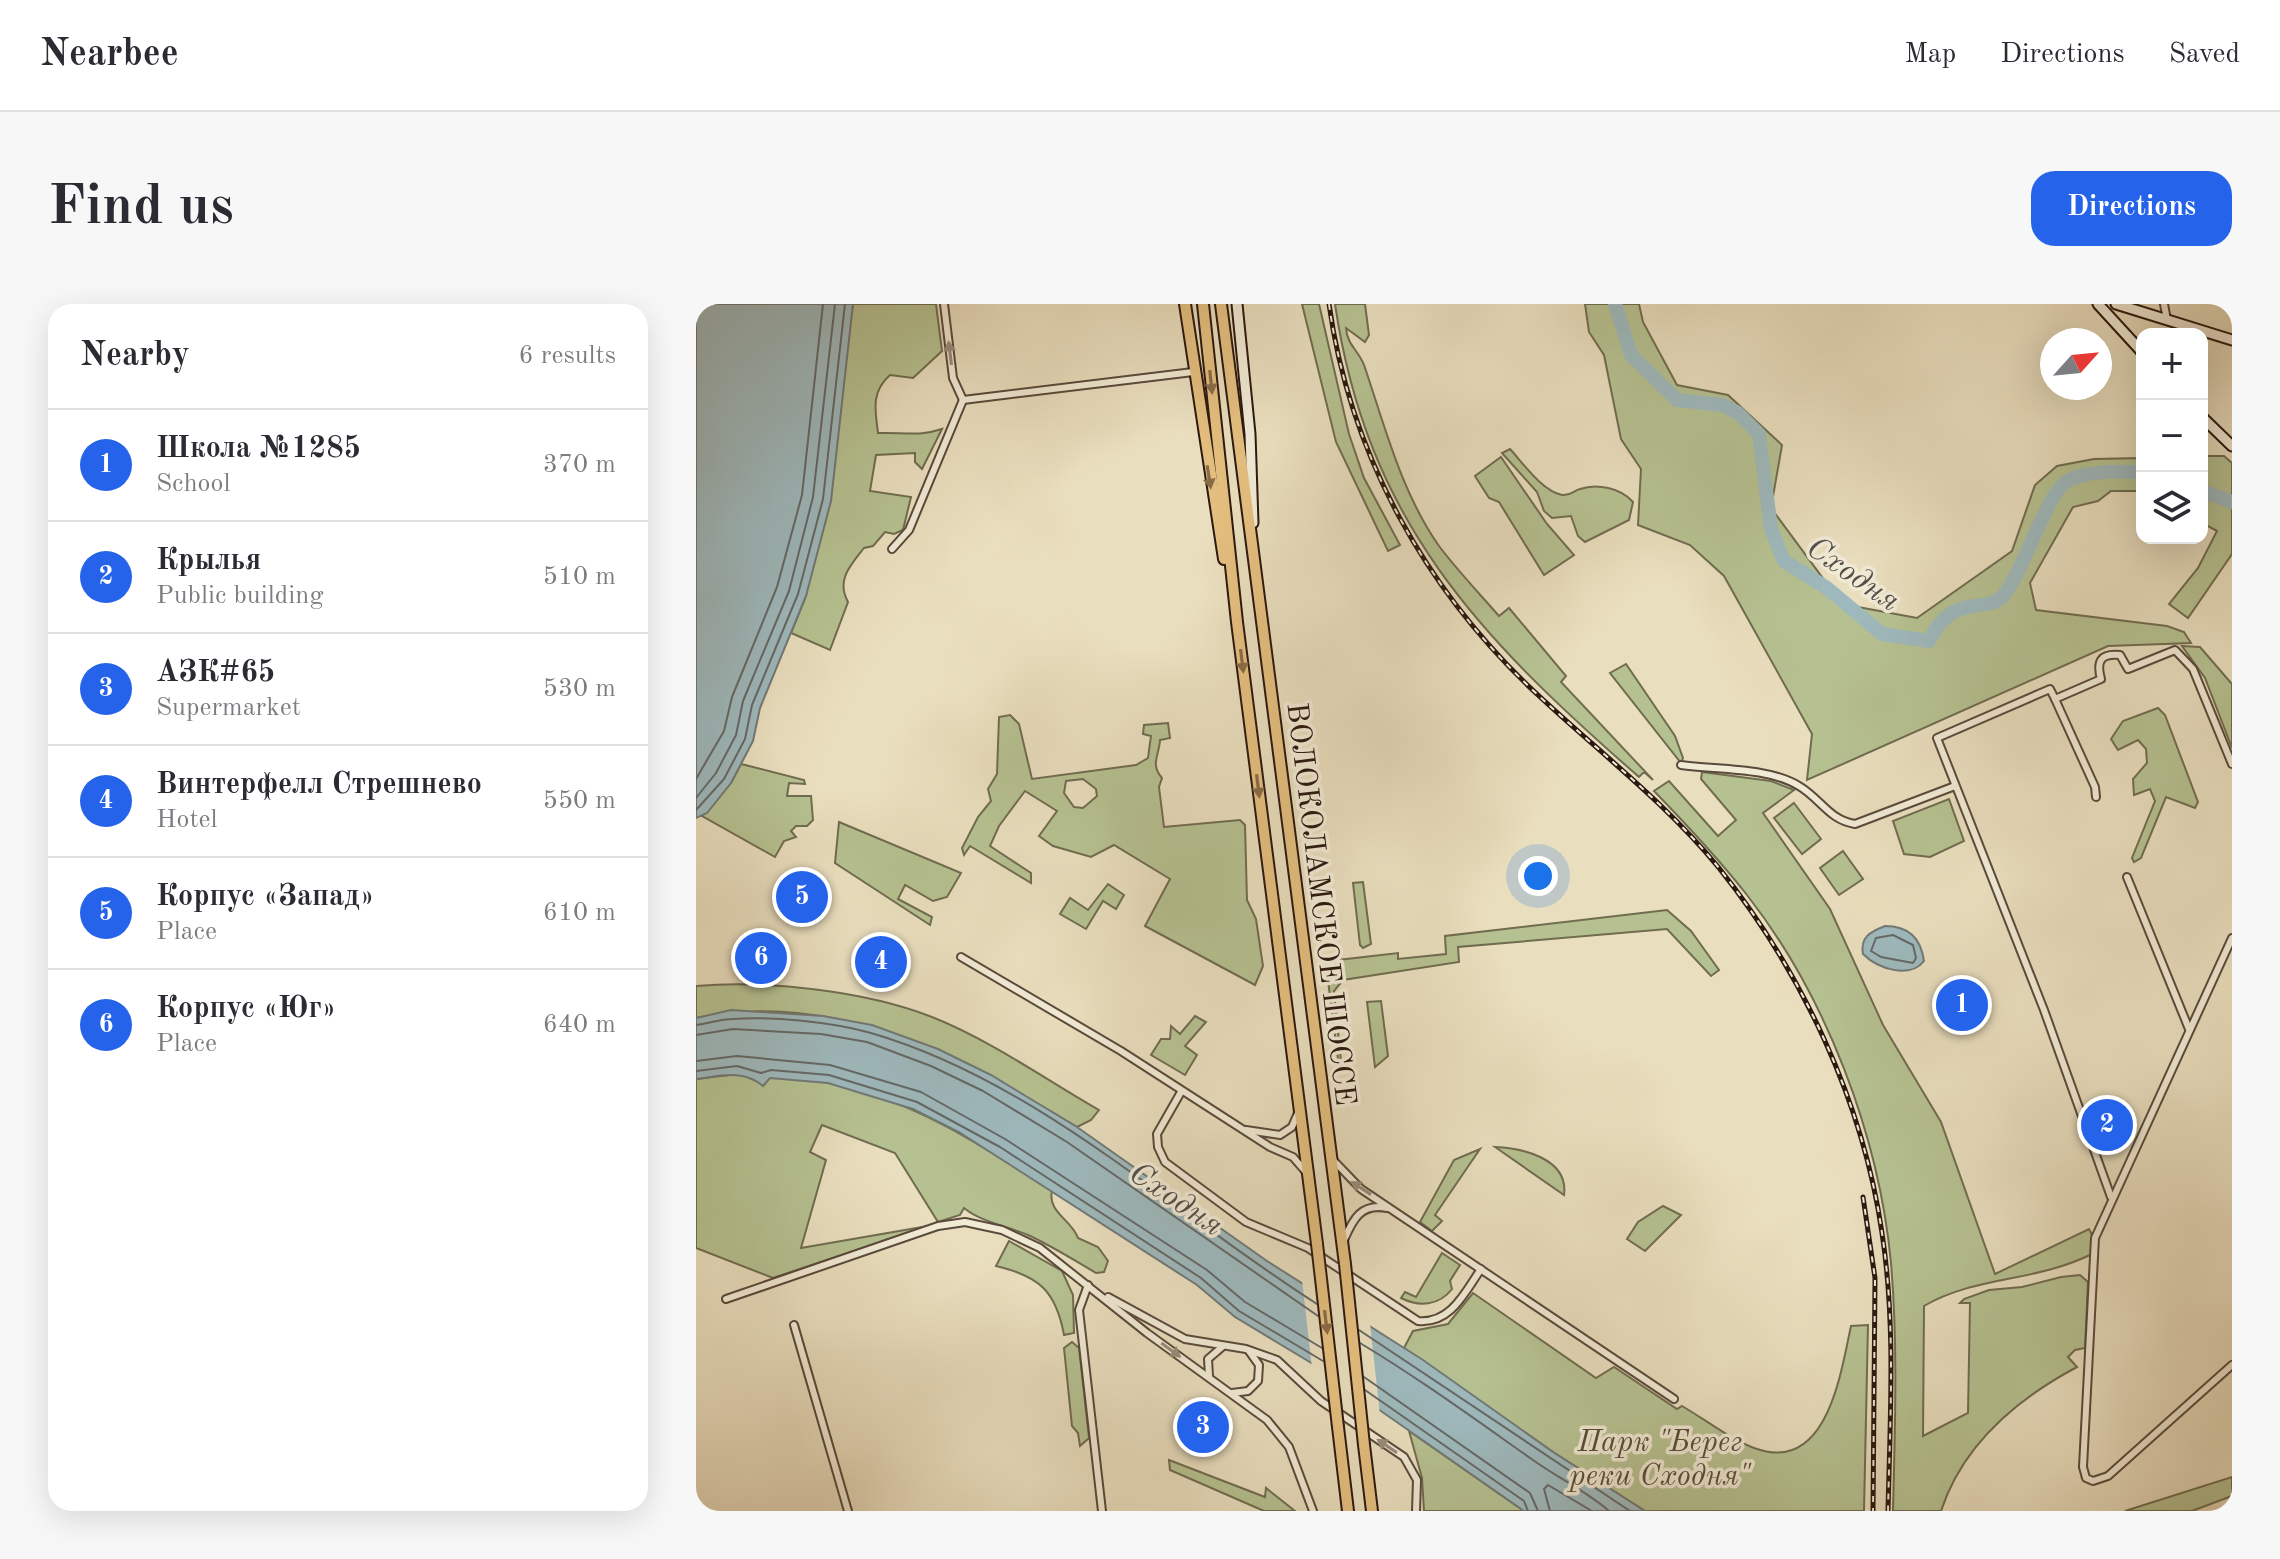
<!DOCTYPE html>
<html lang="en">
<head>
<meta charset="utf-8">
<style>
	:root { --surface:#fff; --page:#f7f7f7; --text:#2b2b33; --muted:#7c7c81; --line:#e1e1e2; --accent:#2563eb }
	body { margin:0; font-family:"Old Standard TT",serif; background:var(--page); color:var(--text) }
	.controls { position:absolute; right:24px; top:24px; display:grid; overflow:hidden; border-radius:16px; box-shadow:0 8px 32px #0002 }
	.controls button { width:72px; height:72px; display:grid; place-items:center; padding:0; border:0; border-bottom:2px solid var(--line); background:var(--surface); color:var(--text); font:40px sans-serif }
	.compass { position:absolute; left:1344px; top:24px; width:72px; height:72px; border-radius:50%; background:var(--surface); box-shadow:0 8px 32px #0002; rotate:63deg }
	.you { position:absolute; left:842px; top:572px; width:28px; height:28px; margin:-20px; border:6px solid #fff; border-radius:50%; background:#1a73e8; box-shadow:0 0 0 12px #1a73e833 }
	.badge { display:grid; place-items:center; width:52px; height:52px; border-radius:50%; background:var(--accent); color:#fff; font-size:26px; font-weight:700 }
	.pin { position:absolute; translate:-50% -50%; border:4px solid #fff; box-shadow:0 2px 8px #0006 }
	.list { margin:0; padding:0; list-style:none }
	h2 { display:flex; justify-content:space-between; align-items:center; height:104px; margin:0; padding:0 32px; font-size:34px }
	h2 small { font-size:26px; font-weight:400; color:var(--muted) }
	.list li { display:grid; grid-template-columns:52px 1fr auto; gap:24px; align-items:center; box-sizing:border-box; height:112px; padding:0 32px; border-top:2px solid var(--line) }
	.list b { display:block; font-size:30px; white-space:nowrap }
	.list p { margin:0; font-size:26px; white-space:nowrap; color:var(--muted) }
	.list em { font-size:26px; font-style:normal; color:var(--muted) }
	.icon { flex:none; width:44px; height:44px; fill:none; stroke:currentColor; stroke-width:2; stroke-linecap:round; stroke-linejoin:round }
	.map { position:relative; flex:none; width:1536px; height:1207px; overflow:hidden; border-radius:24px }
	header { display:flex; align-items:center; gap:48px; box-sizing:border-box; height:112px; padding:0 40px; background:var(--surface); border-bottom:2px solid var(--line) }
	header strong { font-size:38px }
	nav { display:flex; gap:44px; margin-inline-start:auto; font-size:28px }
	.intro { display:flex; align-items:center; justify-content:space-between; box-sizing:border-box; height:192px; padding:0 48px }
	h1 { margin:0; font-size:56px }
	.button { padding:20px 36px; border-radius:24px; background:var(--accent); color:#fff; font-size:28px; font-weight:700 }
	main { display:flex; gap:48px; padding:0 48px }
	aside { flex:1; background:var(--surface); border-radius:24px; box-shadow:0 8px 32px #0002 }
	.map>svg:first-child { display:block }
</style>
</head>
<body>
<header>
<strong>Nearbee</strong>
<nav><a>Map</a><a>Directions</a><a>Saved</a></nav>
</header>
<div class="intro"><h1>Find us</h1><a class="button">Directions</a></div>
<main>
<aside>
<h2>Nearby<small>6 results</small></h2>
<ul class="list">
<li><span class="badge">1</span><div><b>Школа №1285</b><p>School</p></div><em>370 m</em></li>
<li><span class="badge">2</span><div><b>Крылья</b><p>Public building</p></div><em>510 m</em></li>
<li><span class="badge">3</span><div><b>АЗК#65</b><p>Supermarket</p></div><em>530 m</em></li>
<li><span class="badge">4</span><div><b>Винтерфелл Стрешнево</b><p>Hotel</p></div><em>550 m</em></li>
<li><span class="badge">5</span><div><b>Корпус «Запад»</b><p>Place</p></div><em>610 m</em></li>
<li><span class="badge">6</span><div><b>Корпус «Юг»</b><p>Place</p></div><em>640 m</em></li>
</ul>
</aside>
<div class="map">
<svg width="1536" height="1207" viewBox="0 0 1536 1207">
	<rect width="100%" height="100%" fill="#e9debe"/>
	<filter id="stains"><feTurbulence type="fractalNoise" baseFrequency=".0025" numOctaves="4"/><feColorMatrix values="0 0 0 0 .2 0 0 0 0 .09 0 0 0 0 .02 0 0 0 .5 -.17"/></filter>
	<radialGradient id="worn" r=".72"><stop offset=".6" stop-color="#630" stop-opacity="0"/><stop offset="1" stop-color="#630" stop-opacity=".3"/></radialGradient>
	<g fill="#b6c191" stroke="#706c50" stroke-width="2" fill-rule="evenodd">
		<path d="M157 0H240L246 47 217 74 194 71C175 88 179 105 182 129 207 128 222 133 246 125L226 165 219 158V149L180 151 174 187 215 193 207 226 198 230 189 228 177 242 168 244C154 262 140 276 152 298L134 346 95 329 110 292Z"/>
		<polygon points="606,0 623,0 653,130 668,174 704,241 692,247 640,138"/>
		<path d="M639 0H669L673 31 669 38 650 24C651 41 663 47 668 61 689 122 705 188 743 242 761 266 783 289 803 312L813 304 870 372 865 378 957 476 948 468 943 473C784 334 671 218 639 0Z"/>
		<polygon points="889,0 943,0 947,18 981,81 1032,91 1086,141 1075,204 1146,300 1221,314 1316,247 1339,181 1361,162 1398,155 1446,154 1446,187 1415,187 1402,197 1377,203 1334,279 1340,306 1471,322 1488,328 1495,339 1412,342 1111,476 1116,430 1028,272 994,241 942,221 945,165 925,135 908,51 893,28"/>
		<path d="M814 145C827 159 846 187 866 191 874 192 877 187 884 185 901 179 925 184 937 198L933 216 889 238 882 232 875 212 856 214 848 207 841 188 806 149Z"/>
		<polygon points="1506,152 1528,152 1536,159 1536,250 1492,314 1473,300 1502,264 1521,227 1506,219"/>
		<polygon points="805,153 851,220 878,251 848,271 803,198 793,194 779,172"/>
		<polygon points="1486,342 1504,343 1536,380 1536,444 1509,374"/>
		<polygon points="930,360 979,432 987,454 985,459 914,369"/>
		<polygon points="1462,404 1469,411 1502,498 1499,504 1470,493 1445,554 1438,558 1436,554 1459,497 1454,485 1438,491 1437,475 1451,459 1450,445 1442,436 1422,446 1415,435 1427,417"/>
		<path d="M314 411 323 420 336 475 440 461 452 454 455 432 447 430 448 421 472 419 474 434 464 436C463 452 454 460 466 474L463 483 468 523 544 516 549 521 551 596 560 615 567 662 559 681 449 622 474 575 418 541 395 553 357 542 343 532 361 507 329 487 303 522 294 542 335 569V579L274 542 268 551 266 544 282 513 295 497 292 485 301 470 303 413ZM387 475 400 485 401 492 387 504 378 503 368 489 370 477Z"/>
		<polygon points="45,460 108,476 109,480 93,479 91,492 115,492 117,516 111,522 100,522 95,527 100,533 88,537 79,553 6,512 35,479"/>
		<path d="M1006 468 1075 477 1098 486 1067 509 1134 605 1187 721 1245 818 1299 970 1393 925 1397 933 1396 950C1340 978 1279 972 1228 1002L1227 1132 1272 1109 1274 999H1264L1268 995 1293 986 1326 983 1365 973 1384 971 1392 978 1389 1044 1379 1046 1372 1053 1381 1063C1321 1095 1267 1140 1245 1207H1197C1199 1124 1202 1041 1195 959 1183 831 1130 692 1051 591 1022 554 990 520 958 487L973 477 1022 532 1040 516 1005 475Z"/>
		<polygon points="1253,495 1268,537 1234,553 1208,550 1197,517"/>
		<polygon points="1098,499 1125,535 1106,550 1078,514"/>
		<polygon points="143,518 265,569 251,593 237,597 209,581 202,595 236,613 234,621 139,559"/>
		<polygon points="1147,547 1167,575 1143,591 1124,564"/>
		<polygon points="667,578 675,640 667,644 664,641 657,579"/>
		<polygon points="412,580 428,591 420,605 407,597 390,625 364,610 374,594 392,606"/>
		<polygon points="971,606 995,627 1023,666 1015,672 971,625 762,643 763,658 647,676 638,687 645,757 642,755 630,661 642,662 642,656 702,649 702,655 750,650 749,632"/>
		<path d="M0 682C71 676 170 687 236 713 294 736 349 775 403 806L395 816 381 823C265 753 140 685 0 714Z"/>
		<polygon points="685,697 692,752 679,763 671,698"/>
		<polygon points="499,712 510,718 489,742 501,751 489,771 455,751 465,735 474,735 475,722 484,730"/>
		<path d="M41 770C71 773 103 774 132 779 216 795 286 841 356 887 351 908 376 916 382 934L402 943 412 957 408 968 400 969C378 956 356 942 332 931 311 922 285 918 268 904L264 911 242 918 199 849 126 821 114 848 130 856 105 944 232 922 77 974 0 944V775Z"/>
		<path d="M799 843C825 844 873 854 868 891Z"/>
		<polygon points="784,845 739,911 746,917 736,927 724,918 758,856"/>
		<polygon points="967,902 985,911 949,947 931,935 942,918"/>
		<path d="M313 937 366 967 377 991 378 1029 368 1031C360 987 343 972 300 962Z"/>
		<path d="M746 949 764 961 754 977 756 985C743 1002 723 1003 705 994L709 988 720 993Z"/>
		<path d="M777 989 900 1074 918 1063 981 1105 986 1102C1010 1116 1035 1136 1061 1145 1132 1169 1145 1067 1155 1022L1172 1021 1168 1207H949L857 1148 708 1044 717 1027 752 1020Z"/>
		<polygon points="376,1038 383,1044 393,1134 384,1142 382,1129 376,1122 368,1044"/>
		<polygon points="713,1127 828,1207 728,1207 726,1174"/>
		<polygon points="473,1156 569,1193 570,1184 599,1207 568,1207 474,1166"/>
		<polygon points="1536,1173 1536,1192 1496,1207 1429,1207"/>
	</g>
	<g fill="#9eb9bd" stroke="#707977" stroke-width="2">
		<polygon points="0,0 157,0 135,197 110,292 64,404 57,437 35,479 11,509 0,514"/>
		<path d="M1189 622C1213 622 1225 634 1228 657 1214 675 1182 665 1167 650 1164 633 1174 628 1189 622Z"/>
		<path d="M35 706 127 712 176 721 242 745 295 771 381 823 571 957 727 1056 857 1148 949 1207H828L622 1063 539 1013 501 981 263 828 217 805 132 779 74 774 67 782C47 765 25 772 0 775V714Z"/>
	</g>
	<polygon fill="#e9debe" points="606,976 674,1019 684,1111 616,1064"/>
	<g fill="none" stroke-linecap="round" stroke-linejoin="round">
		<g stroke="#646866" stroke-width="2">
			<polyline points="0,475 28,427 36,393 81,283 106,191 127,0"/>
			<polyline points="0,494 20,469 40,431 47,397 93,287 117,193 139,0"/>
			<polyline points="0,506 28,475 49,435 56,401 102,290 127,195 149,0"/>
			<polygon points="1197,631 1217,641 1220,654 1217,659 1185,653 1175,647 1180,634"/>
			<path d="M0 721C12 720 24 715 36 715 76 712 136 718 175 729 343 778 476 908 621 1000"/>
			<polyline points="0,731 37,725 125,730 171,738 235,762 287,787 371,838 622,1012"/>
			<polyline points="0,757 41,752 134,761 225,788 309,835 511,966 549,998 626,1044"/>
			<polyline points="0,767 41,762 65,769 75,766 133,771 221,798 304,843 505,974 543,1007 627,1057"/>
			<polyline points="663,1026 934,1207"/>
			<path d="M664 1039C724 1075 780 1116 837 1156 862 1174 890 1187 913 1207"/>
			<polyline points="668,1073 834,1189 842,1207"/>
			<polyline points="669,1086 828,1197 832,1207"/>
			<polyline points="854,1207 848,1185 852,1181 896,1207"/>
		</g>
		<g stroke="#9eb9bd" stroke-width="14">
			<path d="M919 0 935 51 981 96 1027 101 1042 109 1063 130 1075 225 1088 257 1131 284 1186 330 1233 337C1257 287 1289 311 1307 292 1328 268 1351 186 1373 176 1394 166 1423 168 1446 168"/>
			<polyline points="1506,187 1536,198"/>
		</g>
		<defs>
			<g id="street">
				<polyline points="248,0 257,74 267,96"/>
				<polyline points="1468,0 1471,16"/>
				<polyline points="267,96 497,68"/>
				<polyline points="196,245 213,226 267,96"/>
				<polyline points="1359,395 1399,483 1400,493"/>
				<path d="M985 461C1021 466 1072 463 1103 482 1125 495 1133 516 1159 520L1259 482"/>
				<polyline points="1431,573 1493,725"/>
				<polyline points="1536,634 1399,934 1387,1163 1390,1174 1397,1177 1412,1172 1536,1061"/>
				<polyline points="265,653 425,747 574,843 597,853 610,868"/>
				<path d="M485 788 461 830 462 843 469 858 550 918 612 944 722 1017C755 1020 769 988 785 965"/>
				<polyline points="550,826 584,831 596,823 602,809"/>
				<polyline points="638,857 665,885 978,1095"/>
				<path d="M1415 893 1348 706 1241 434 1354 385 1359 395 1405 375C1400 357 1405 349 1424 351L1432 365 1479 346 1497 365 1536 460"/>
				<path d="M648 936C657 915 665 899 691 904"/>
				<polyline points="392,981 383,1006 406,1207"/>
				<polyline points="412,993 489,1035 550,1045 581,1056 625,1097 708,1153 721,1176 720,1207"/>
				<polyline points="30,995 242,922 269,918 306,926 344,944 451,1029 571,1116 593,1143 617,1207"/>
				<polyline points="98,1021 152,1207"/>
				<polyline points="513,1072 512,1055 526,1043"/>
				<polyline points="536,1089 552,1087 562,1077 563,1061 553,1047"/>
			</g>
			<g id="secondary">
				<polyline points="541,0 554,130 557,219"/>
				<polyline points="1402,0 1446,48"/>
				<polyline points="1420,0 1536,36"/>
				<polyline points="1506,113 1536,142"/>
			</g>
			<g id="primary">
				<polyline points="489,0 528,255"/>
				<polyline points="507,0 541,318 621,940"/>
				<polyline points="525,0 649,960"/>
				<polyline points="642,1123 652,1207"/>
				<polyline points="668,1141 676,1207"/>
			</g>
		</defs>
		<use href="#street" stroke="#5a4a3b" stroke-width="10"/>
		<use href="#secondary" stroke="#2b180f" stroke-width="13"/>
		<use href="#primary" stroke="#2b180f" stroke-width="14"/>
		<use href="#street" stroke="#f1ead5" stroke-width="6"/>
		<use href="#secondary" stroke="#f1ead5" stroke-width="9"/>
		<use href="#primary" stroke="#e4bf7f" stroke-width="10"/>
		<defs>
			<g id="rail">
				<path d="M633 0C654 152 731 288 842 391 903 448 970 499 1023 564 1106 668 1167 797 1186 929 1200 1020 1194 1115 1192 1207"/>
				<polyline points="1167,893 1179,974 1177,1207"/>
			</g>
		</defs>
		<use href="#rail" stroke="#2b180f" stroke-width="5"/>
		<use href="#rail" stroke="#f1ead5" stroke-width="2" stroke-dasharray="6" stroke-linecap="butt"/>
		<defs>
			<g id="primary-bridge">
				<polyline points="621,940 642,1123"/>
				<polyline points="649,960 668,1141"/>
			</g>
		</defs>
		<use href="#primary-bridge" stroke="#2b180f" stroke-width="14" stroke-linecap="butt"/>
		<use href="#primary-bridge" stroke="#e4bf7f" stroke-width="10"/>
	</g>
	<defs><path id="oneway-solid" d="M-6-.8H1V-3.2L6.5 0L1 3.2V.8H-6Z" transform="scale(2)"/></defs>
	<g fill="#988c7c">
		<use href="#oneway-solid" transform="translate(254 49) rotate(-97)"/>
		<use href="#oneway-solid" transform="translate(665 884) rotate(-147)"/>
		<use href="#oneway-solid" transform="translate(475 1046) rotate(36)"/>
		<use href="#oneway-solid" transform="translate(691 1142) rotate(-146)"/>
	</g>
	<g fill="#886c47">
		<use href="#oneway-solid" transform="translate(515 78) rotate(84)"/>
		<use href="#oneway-solid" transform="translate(513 173) rotate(81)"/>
		<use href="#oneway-solid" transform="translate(546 357) rotate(83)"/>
		<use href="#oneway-solid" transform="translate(562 482) rotate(83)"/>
		<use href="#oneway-solid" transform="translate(630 1018) rotate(83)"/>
	</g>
	<g text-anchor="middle" stroke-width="7" stroke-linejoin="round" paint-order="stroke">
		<g font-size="30" fill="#2b180f" stroke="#f1ead5">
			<text transform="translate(626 600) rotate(83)" y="10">ВОЛОКОЛАМСКОЕ ШОССЕ</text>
		</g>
		<g font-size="30" font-style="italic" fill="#554b36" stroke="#f1ead5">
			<text x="964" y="1147">Парк "Берег<tspan x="964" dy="34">реки Сходня"</tspan></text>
		</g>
		<g font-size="32" font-style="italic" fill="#53504c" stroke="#f1ead5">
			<text transform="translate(1158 269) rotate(35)" y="11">Сходня</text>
			<text transform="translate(481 894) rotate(34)" y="11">Сходня</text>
		</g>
	</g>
	<rect width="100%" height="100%" filter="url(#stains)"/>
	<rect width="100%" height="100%" fill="url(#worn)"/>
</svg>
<div class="controls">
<button>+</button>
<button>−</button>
<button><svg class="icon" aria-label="layers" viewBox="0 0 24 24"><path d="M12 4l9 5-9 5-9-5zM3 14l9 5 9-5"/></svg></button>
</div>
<svg class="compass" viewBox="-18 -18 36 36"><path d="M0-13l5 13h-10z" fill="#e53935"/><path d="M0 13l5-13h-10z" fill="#7c7c81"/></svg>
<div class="you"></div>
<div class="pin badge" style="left:1266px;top:701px">1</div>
<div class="pin badge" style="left:1411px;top:821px">2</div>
<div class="pin badge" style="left:507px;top:1123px">3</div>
<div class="pin badge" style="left:185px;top:658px">4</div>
<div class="pin badge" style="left:106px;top:593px">5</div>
<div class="pin badge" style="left:65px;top:654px">6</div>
</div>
</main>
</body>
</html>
